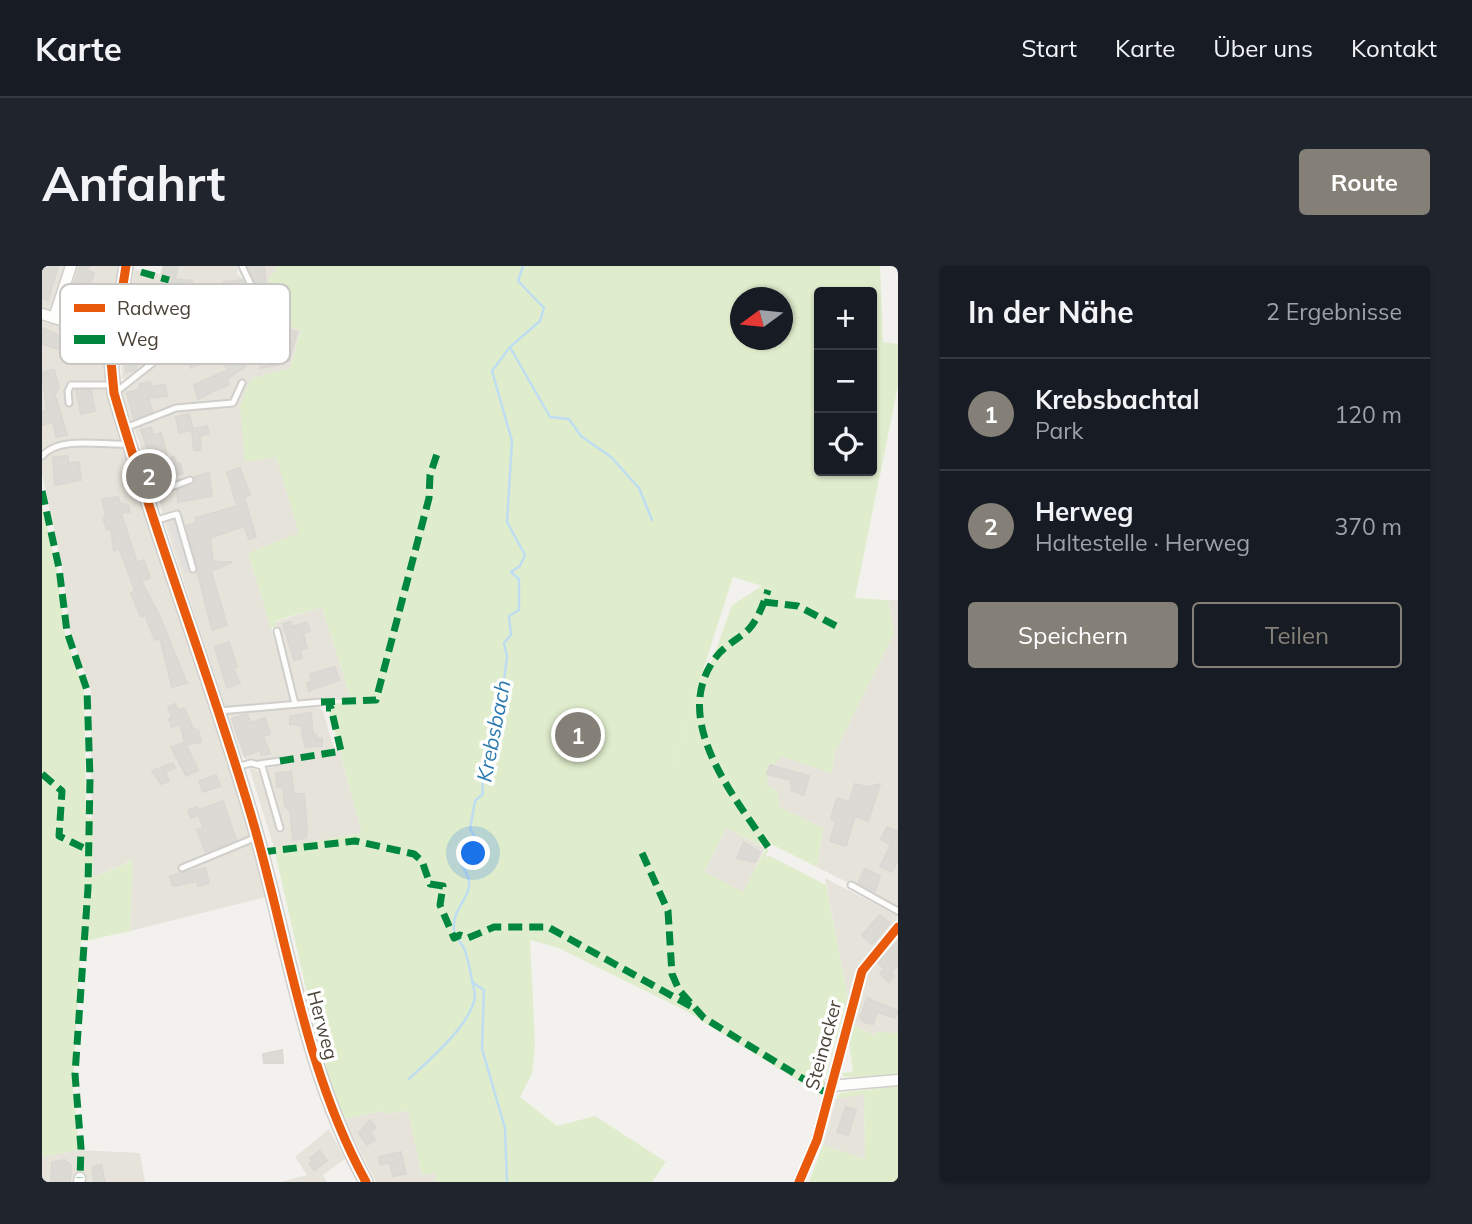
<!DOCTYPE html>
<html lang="de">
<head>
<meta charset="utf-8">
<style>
	:root { --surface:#171b24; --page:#20242c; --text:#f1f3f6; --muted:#9ea1a6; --line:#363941; --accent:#858077 }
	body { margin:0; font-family:Mulish,sans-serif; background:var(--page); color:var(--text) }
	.controls { position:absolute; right:21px; top:21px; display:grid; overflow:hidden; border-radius:7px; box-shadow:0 2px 5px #0004 }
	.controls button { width:63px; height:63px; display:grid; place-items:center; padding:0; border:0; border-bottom:2px solid var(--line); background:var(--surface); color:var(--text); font:35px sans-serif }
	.compass { position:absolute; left:688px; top:21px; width:63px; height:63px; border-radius:50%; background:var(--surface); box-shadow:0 2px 5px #0004; rotate:255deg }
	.you { position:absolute; left:432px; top:588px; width:24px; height:24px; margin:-18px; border:5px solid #fff; border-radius:50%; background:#1a73e8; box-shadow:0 0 0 10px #1a73e833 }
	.badge { display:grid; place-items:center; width:46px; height:46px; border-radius:50%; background:var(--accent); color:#fff; font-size:23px; font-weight:700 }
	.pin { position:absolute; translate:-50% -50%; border:4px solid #fff; box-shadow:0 2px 7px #0006 }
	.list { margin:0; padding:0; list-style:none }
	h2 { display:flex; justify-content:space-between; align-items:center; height:91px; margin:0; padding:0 28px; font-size:30px }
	h2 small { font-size:23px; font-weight:400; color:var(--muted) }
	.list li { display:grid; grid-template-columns:46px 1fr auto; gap:21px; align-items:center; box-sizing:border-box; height:112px; padding:0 28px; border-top:2px solid var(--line) }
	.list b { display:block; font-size:26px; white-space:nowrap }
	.list p { margin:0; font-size:23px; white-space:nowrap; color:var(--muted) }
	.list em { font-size:23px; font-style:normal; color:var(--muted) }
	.actions { display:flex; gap:14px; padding:21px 28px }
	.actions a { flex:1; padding:16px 0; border:2px solid var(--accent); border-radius:7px; text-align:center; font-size:24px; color:var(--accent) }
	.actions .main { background:var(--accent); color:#fff }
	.icon { flex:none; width:38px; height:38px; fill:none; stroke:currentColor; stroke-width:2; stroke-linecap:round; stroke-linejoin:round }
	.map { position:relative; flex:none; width:856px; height:916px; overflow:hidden; border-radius:7px }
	header { display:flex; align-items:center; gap:42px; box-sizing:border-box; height:98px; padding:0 35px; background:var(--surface); border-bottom:2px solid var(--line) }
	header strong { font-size:33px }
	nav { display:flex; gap:38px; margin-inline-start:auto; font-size:24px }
	.intro { display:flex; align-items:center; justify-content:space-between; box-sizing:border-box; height:168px; padding:0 42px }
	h1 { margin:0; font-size:49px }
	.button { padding:18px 32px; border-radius:7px; background:var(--accent); color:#fff; font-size:24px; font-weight:700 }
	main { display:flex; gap:42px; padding:0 42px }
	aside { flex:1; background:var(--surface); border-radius:7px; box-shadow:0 2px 5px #0004 }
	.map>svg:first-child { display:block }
</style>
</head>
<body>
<header>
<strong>Karte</strong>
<nav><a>Start</a><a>Karte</a><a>Über uns</a><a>Kontakt</a></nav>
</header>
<div class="intro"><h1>Anfahrt</h1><a class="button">Route</a></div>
<main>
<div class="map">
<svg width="856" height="916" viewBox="0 0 856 916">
	<rect width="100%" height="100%" fill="#f2f1ed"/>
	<g fill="#e6e3da">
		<polygon points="0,0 80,0 66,95 172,445 224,631 88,665 90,594 50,612 49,424 28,365 20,301 0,207"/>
		<polygon points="120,0 196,0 195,8 204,15 205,30 154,68 124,84 91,112 80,113 79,80 92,3 118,8"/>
		<polygon points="201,0 234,0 235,4 227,11 232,25 214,28 211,12 207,12"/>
		<polygon points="198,43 224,67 231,57 259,63 248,102 209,113 203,196 234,190 258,268 206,287 240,398 245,396 233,356 280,341 309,433 184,443 122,255 114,221 84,141 80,126 121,91"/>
		<polygon points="846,334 856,334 856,642 775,601 781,562 737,541 724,519 727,510 727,497 738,489 790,506 792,488 852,367"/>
		<polygon points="243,442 277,441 281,445 292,483 297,483 320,567 232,582 207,501 217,506 232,554 238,554 225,510 226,502 240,498 240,492 205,495 200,490 185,446"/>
		<polygon points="684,562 723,582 701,627 662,606"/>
		<polygon points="783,612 856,650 851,662 822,695 806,731"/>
		<polygon points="856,672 856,767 824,768 811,759 819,726 827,706"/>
		<polygon points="822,827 823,893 781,879 794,833"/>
		<polygon points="342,845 343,848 366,845 380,909 393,907 395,916 334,916 302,853"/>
		<polygon points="287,863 303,893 281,909 285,916 238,916 265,909 253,891"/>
		<polygon points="37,884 98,887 103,916 0,916 0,891"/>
	</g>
	<g fill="#e0edcd" fill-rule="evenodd">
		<path d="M234 0H838L841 76 856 78V120L813 332 846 334 852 367 792 488 790 507 738 490 733 500 726 498 727 510 724 519 736 525 737 541 781 562 775 601 721 574 718 579 684 562 662 606 701 626 724 582 727 584 723 591 728 590 784 619 806 731 779 829 644 745 517 682 488 674 493 778 490 808 478 831 515 860 553 850 624 896 610 916H395L393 907 380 909 366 845 342 848 341 845 302 853 281 798 232 582 320 567 285 438 310 436 280 341 233 355 234 361 229 362 206 287 257 267 234 191 203 196 198 140 209 113 248 102 259 64 240 59 227 11 235 4ZM777 26H830V205H777ZM698 32H740V74H698ZM691 311 720 320 690 339 671 392 658 415 621 529Z"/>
		<polygon points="0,239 15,303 23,367 42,425 44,551 51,553 51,612 91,594 88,665 39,676 31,823 37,884 0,891"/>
		<polygon points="811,759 832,769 835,766 856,767 856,810 802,811 800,807 811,806 807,777"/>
		<polygon points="856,820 856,916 767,916 781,879 823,893 822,828 794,833 798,827"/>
	</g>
	<polygon fill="#e2e0dc" points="133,253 149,306 143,308 126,255"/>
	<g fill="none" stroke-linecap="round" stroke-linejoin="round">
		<g stroke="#beddf0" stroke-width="2.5">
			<polyline points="469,83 508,151 527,153 539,170 569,191 597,222 610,254"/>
			<polyline points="430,716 442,724 440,783 463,862 465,916"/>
			<path d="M367 813C387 794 430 758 433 730 433 725 426 695 424 688 423 679 413 673 412 664 409 636 441 628 420 600L426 580 435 574 428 563 433 535 441 528C438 517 450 461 457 453L465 391 462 377 469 369 467 350 477 344V313L469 306 478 300 483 289 465 256 470 175 450 105 468 81 498 55 502 42 476 15 481 0"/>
		</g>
	</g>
	<g fill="#dcdad5" stroke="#dbd8d3" stroke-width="2">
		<polygon points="3,0 16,0 6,34 0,32 0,2"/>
		<polygon points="38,0 47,0 45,4 52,7 49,17 43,15 38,29 49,33 47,42 42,40 41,45 25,40"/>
		<polygon points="122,0 136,0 133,13 150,15 149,27 120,22"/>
		<polygon points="206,0 222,0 224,18 215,19"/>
		<polygon points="201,14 205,29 197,33 196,25 175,44 161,28 173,18 183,29 182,16"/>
		<polygon points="98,21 117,26 106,56 111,57 109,67 106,67 105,74 100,73 94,104 84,106 83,86 86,70 92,71 95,54 90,53"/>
		<polygon points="0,62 28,75 28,87 0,78"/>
		<polygon points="241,63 255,66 247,95 238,92 237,99 218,102 226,76 236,79"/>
		<polygon points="184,65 194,91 197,89 204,100 185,113 187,118 156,133 152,119 186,104 177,90 149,102 145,94 153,90 149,79"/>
		<polygon points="12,104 17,121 13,129 25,169 14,171 11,156 0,159 0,146 5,145 0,106"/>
		<polygon points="108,116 109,121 123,119 125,130 106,132 111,146 92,153 85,127 98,123 97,118"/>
		<polygon points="34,124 49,124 53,145 39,148"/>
		<polygon points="147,148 151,163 165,160 167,168 158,170 159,184 152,184 150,164 137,167 134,151"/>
		<polygon points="109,161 111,169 119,167 126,193 132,191 135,198 138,197 141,207 132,210 133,214 126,217 115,184 107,187 99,164"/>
		<polygon points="26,190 26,197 37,196 39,214 13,219 11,191"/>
		<polygon points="198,202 208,229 202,231 214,271 207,273 202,260 168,272 171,296 190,296 169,305 185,359 170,364 144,260 155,256 154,252 195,240 185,206"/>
		<polygon points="167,207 170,230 136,236 135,224 153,219 152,211"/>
		<polygon points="76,231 78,237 86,239 88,246 79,247 95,297 102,294 108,312 99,315 117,349 145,417 130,421 118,372 113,374 103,349 99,351 89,327 93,325 81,292 77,283 72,285 69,263 65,264 61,252 64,251 60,233"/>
		<polygon points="249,356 250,361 265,356 268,365 261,367 265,382 258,384 260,392 252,394 241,358"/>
		<polygon points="187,376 195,401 191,402 198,417 185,422 173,381"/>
		<polygon points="293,401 297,414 267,425 265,417 270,415 268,408"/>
		<polygon points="133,438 136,444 142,442 151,463 156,464 159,476 144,479 156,504 144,510 129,481 143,477 138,458 130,461 127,453 130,451 126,441"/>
		<polygon points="269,447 271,468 274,468 275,473 280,472 280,480 263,481 259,459 248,458 248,450"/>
		<polygon points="205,448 209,457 223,452 228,468 221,470 228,488 219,489 218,484 203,490 190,453"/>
		<polygon points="131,497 133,502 123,506 127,515 119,518 110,505"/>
		<polygon points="728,499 767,510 762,529 750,525 749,514 725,508"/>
		<polygon points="249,506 252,528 262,528 265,561 264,572 251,574 248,544 243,540 241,521 235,521 234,507"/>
		<polygon points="174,509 178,520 161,526 157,515"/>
		<polygon points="813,518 825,521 838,518 826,555 813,550 804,580 788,575 794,555 789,553 795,532 807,536"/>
		<polygon points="181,535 194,574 164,586 155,564 161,562 157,549 149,552 146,544 155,541 156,544"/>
		<polygon points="845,561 856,566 856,594 850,606 838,600 849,579 839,573"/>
		<polygon points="702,576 718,586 713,596 695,592"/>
		<polygon points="163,602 167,617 156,620 155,615 131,620 128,610"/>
		<polygon points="823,603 838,610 833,625 816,617"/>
		<polygon points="838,649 848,657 830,678 820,669"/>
		<polygon points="856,675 856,699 849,706 852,710 847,716 838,707 843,703 836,697"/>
		<polygon points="825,732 856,745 853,752 835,746 831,758 822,756 818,752"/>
		<polygon points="240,784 241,797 222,797 221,788"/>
		<polygon points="804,841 814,844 806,869 795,866"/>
		<polygon points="328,854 334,862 328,866 333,874 325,879 317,867"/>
		<polygon points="278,885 285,895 272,904 267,897 271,895 268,892"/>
		<polygon points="359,886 364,908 351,910 348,897 338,898 337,891"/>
		<polygon points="22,894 29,899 28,916 9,915 10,896"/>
		<polygon points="59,899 63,916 52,916 50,901"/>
	</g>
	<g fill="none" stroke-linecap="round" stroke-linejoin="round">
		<defs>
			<g id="service">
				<polyline points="200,0 228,59"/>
				<polyline points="74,126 117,92 167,62 212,30"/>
				<polyline points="27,137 26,125 29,119 69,119"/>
				<polyline points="83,162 134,142 191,137 200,117"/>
				<path d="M0 190C18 169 61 180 87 178"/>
				<polyline points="105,230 148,214"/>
				<polyline points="112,255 135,248 151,303"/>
				<polyline points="235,365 253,438"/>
				<polyline points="177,445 279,436"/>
				<polyline points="217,498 238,495"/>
				<polyline points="194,501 209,497 220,500 238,562"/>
				<polyline points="140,602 215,571"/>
				<polyline points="809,619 856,645"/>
			</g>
			<g id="minor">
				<polyline points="0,48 71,70"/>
				<polyline points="12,52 29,0"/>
				<polyline points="788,820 856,814"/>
				<polyline points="37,916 38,912"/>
				<polyline points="757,916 775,874 820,705 856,661"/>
			</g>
			<path id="tertiary" d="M84 0 69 95 72 127C113 269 167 407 209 549 246 673 261 801 324 916"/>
		</defs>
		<use href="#service" stroke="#d0cfcb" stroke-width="9"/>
		<use href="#minor" stroke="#d0cfcb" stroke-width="13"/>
		<use href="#tertiary" stroke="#d0cfcb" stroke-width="16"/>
		<use href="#service" stroke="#fdfdfc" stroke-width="5"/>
		<use href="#minor" stroke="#fdfdfc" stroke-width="10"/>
		<use href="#tertiary" stroke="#fdfdfc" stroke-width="12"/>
		<g stroke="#00873e" stroke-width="7" stroke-dasharray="14 7" stroke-linecap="butt">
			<polyline points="99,6 127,14"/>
			<polyline points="0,225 17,302 25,366 45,424 48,512 46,622 33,808 39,882 38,912"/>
			<polyline points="722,336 756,340 798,362"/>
			<polyline points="279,436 334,434 387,232 388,209 395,188"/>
			<polyline points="238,495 299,485 289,442 284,442"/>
			<polyline points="0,508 20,525 17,570 46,584"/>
			<path d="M726 581C692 530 627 453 674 391 683 379 697 373 707 363 716 353 722 337 726 324"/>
			<polyline points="220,586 313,575 372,588 380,595 388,618 401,620 398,639 412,672 418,669 426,672 452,661 506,661 650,741"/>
			<polyline points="600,587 626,645 630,708 637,724 662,752 786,828"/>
		</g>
		<defs>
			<g id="cycleway">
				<path d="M84 0 69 95 72 127C113 269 167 407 209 549 246 673 261 801 324 916"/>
				<polyline points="757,916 775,874 820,705 856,661"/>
			</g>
		</defs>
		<use href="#cycleway" stroke="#fff" stroke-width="13"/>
		<use href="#cycleway" stroke="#e8590c" stroke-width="9"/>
	</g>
	<g text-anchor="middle" stroke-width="7" stroke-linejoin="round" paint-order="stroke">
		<g font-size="19" fill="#4a4338" stroke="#fff">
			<text transform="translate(281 759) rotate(75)" y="7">Herweg</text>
			<text transform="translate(781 779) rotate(-75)" y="7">Steinacker</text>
		</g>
		<g font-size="21" font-style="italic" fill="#2d7ab1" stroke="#fff">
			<text transform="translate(452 465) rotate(-79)" y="7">Krebsbach</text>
		</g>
	</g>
	<rect x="18" y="18" width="230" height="80" rx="10" fill="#fff" stroke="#c9c7c3" stroke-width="2"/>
	<rect x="32" y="38" width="31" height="8" fill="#e8590c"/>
	<rect x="32" y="69" width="31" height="9" fill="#00873e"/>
	<g font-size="19" fill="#4a4338">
		<text x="75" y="49">Radweg</text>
		<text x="75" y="80">Weg</text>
	</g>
</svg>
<div class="controls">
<button>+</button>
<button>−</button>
<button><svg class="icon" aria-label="locate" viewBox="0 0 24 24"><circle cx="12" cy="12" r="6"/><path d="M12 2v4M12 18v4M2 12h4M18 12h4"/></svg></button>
</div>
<svg class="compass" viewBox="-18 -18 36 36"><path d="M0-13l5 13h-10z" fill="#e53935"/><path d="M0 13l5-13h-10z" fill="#9ea1a6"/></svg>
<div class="you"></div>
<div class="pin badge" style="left:536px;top:469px">1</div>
<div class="pin badge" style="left:107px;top:210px">2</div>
</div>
<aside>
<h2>In der Nähe<small>2 Ergebnisse</small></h2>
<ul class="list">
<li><span class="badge">1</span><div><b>Krebsbachtal</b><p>Park</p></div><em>120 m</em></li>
<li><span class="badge">2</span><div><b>Herweg</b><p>Haltestelle · Herweg</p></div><em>370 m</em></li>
</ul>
<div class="actions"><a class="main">Speichern</a><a>Teilen</a></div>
</aside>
</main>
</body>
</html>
